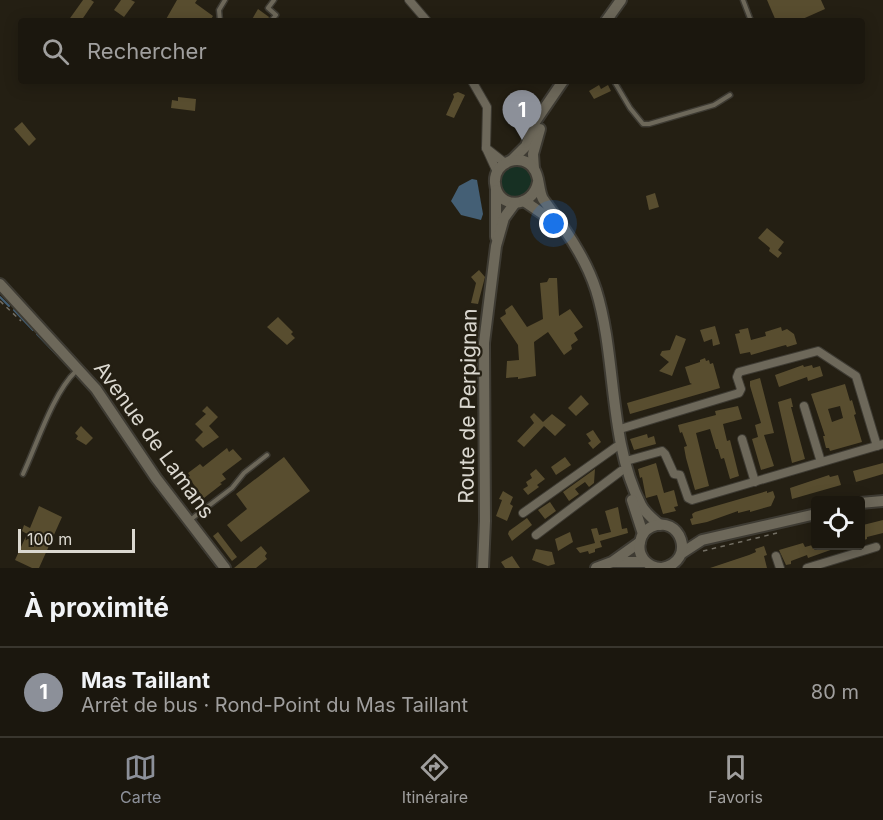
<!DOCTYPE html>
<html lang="fr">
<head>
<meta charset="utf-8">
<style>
	:root { --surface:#1b170e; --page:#242017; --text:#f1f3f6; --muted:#a09f9e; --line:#39362e; --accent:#8c9099 }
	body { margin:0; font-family:Inter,sans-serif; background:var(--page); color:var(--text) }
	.controls { position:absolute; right:18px; bottom:18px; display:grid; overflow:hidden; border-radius:6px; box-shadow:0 3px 15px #0003 }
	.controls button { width:54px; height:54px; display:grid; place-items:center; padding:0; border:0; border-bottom:2px solid var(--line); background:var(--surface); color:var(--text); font:30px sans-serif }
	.scale { position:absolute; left:18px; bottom:15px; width:117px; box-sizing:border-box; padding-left:6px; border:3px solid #dbd8d0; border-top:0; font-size:16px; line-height:21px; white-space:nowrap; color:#dbd8d0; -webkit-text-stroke:4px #241f13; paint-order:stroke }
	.you { position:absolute; left:554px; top:224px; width:21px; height:21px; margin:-15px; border:4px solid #fff; border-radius:50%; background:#1a73e8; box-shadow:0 0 0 9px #1a73e833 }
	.badge { display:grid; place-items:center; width:39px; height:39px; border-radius:50%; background:var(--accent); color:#fff; font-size:20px; font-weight:700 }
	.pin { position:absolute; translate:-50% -50px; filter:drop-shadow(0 2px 3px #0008) }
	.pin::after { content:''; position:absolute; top:32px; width:21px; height:18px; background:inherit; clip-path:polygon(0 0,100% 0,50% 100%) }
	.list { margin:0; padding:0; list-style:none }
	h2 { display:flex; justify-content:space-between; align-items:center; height:78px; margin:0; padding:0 24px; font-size:26px }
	h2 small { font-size:20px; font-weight:400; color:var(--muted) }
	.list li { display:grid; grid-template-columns:39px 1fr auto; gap:18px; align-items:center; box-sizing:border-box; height:90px; padding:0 24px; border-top:2px solid var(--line) }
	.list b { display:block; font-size:22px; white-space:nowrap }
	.list p { margin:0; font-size:20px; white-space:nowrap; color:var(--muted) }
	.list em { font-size:20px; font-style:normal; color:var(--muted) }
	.icon { flex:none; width:33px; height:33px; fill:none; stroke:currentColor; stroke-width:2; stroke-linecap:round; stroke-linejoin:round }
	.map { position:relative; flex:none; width:883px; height:568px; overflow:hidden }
	.search { position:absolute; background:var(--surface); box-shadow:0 3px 15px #0003; left:18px; right:18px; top:18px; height:66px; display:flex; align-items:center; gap:15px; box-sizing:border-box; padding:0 21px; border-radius:6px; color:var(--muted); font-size:22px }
	.sheet { height:168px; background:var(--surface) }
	nav { display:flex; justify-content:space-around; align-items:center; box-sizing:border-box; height:84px; border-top:2px solid var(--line); background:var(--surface); font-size:16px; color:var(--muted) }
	nav a { display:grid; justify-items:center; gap:3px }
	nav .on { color:var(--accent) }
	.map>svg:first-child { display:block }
</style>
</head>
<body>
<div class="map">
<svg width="883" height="568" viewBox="0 0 883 568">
	<rect width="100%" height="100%" fill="#241f13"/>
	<circle fill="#173023" cx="516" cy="181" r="16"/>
	<polygon fill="#445f75" points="472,179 477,180 483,214 481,220 461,215 451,201 459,186"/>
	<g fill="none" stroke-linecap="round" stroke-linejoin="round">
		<g stroke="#445f75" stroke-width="2">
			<polyline points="0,297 9,306"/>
			<polyline points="14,310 33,330"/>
			<polyline points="37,334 61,359"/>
			<polyline points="192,534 218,568"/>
		</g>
	</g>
	<g fill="#584d2f" fill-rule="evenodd">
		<polygon points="83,0 91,0 94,2 81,21 68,21"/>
		<polygon points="121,0 131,0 135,2 124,17 114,10"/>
		<polygon points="177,0 197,0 195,3 213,16 210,21 165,21"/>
		<polygon points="767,0 821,0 825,9 798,21 776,21"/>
		<polygon points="258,9 269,17 267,21 251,21"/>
		<polygon points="599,85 601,89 608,85 611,91 594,99 589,91"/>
		<polygon points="458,92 465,95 454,118 446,115 454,97 453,94"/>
		<polygon points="178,97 196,99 195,111 171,108 172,100 178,101"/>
		<polygon points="22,122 36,139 29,146 14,129"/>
		<polygon points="655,193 659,207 649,210 646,196"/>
		<polygon points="767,228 784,242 778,250 782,253 778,258 769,251 770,248 758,238"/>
		<polygon points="479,270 485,277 478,304 471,303 476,283 471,277"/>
		<polygon points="549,278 557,278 559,316 570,309 583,327 574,333 578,340 571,345 572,349 564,355 548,332 534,342 536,376 518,379 518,377 506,378 507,361 519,360 518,345 500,318 506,314 505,310 512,305 527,327 543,319 540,283 547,282"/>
		<polygon points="278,317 293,332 291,334 295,338 287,345 267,327"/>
		<polygon points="715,326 720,344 713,346 712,339 704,342 700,330"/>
		<polygon points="781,327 782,331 787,329 794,334 797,344 787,347 786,345 782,346 751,355 750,352 740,354 735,334 740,333 739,330 748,328 751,340 766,336 765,332"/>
		<polygon points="676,335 686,339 672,376 659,371 669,362 660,355 662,351 670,350"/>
		<polygon points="705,358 706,361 709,360 710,364 713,363 720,388 630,414 627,403 692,384 690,383 685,367 700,362 700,360"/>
		<polygon points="803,365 804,367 812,365 813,368 820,366 823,376 808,381 807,377 779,387 775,375"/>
		<polygon points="760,378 774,433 764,435 774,466 761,470 752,439 758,437 755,425 761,423 750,386 750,381"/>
		<path d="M845 384 850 401 852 400 856 414 854 415 862 442 830 451 829 448H826L823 436H825L811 394ZM840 406 843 418 832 422 828 409Z"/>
		<polygon points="581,395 589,404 576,416 568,408"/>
		<polygon points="791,398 793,407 791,407 805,459 792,463 778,402"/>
		<polygon points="207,406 218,417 209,426 219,437 203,448 195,440 203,432 195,424 206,414 202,411"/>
		<polygon points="738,406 742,419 723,424 727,441 730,440 739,476 730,479 724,458 721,459 718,449 716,449 710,429 696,433 709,486 695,490 686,458 684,447 687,446 682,432 680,433 678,425 716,415 715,411"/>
		<polygon points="534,413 543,422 552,414 566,425 555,436 544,426 524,447 517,441 534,423 530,417"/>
		<polygon points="81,426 93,438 86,445 76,439 78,436 75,433"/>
		<polygon points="593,430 601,442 593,449 588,443 591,441 586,434"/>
		<polygon points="647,434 648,438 654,436 656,444 634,450 630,439"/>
		<polygon points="227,448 229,452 233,449 242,459 222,474 226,479 220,483 222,484 204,498 188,477 190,476 188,473 200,464 203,467"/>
		<polygon points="284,457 310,491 241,542 227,525 247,509 236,494"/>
		<polygon points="565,457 571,465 556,475 551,467"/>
		<polygon points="656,463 664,493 674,490 678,506 674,507 676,511 663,514 657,495 646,498 642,477 640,478 638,469"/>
		<polygon points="883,463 883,474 856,482 853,471"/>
		<polygon points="536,469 545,479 537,485 539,487 528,495 523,489 528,486 526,482 532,478 530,474"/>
		<polygon points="595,469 594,483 589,487 585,482 575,489 579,494 569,501 563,492"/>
		<polygon points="829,475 830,477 838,475 841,485 792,499 790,488"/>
		<polygon points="503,491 513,497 510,504 513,506 507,521 496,516 502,500 499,499"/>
		<polygon points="767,491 767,493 773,491 775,497 771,506 750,512 750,510 738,513 738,511 707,522 692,525 690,519 693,518 692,514 695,512"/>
		<polygon points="550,502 556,511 545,519 538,510"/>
		<polygon points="39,506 62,517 39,568 32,568 15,560 27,534 22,531 24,525 30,528"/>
		<polygon points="618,507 622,529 627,528 628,533 600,541 602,547 595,549 595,552 589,554 588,551 580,553 576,548 595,543 591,529 597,528 599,535 611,532 605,511"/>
		<polygon points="527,518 532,525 512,541 508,534 509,531"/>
		<polygon points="883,520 883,533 867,537 867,539 861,541 861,522 863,525"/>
		<polygon points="218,532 237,557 232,561 213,536"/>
		<polygon points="570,532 573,542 558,551 555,539"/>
		<polygon points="803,543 805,547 816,544 816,546 839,547 808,558 807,555 791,561 791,564 786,565 779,550"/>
		<polygon points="261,546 267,553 265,556 267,559 256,568 234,568"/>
		<polygon points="764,546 767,555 764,556 767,568 710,568 749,555 756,552 755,549"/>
		<polygon points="536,549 552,552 555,564 548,566 532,560"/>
		<polygon points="512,556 520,568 505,568 501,562"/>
	</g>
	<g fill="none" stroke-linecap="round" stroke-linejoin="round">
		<defs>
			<g id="service">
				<polyline points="743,0 751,21"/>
				<polyline points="220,21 219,10 225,0"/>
				<polyline points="271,21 276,15 268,8 274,0"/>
				<polyline points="614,81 630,108 643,124 649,124 714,105 730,95"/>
				<path d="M23 474C37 444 53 393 76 371"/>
				<polyline points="190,520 232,488 244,473 267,455"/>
			</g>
			<g id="minor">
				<polyline points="409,0 427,21"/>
				<polyline points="472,81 487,107 486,148"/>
				<polyline points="497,172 486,148 505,163"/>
				<polyline points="804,406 821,462"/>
				<polyline points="620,429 739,393 741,389 737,377 739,372 818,351 856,376 877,446"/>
				<polyline points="742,439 755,482"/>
				<polyline points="626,461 662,451 665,454 674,474 680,475 688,498 692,500 883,444"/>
				<polyline points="523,513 616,447"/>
				<polyline points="536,535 621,471"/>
				<polyline points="776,556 780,568"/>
				<polyline points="807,568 876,547"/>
			</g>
			<g id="secondary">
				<polyline points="606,21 621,0"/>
				<polyline points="512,160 526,146 535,122 563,81"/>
				<polyline points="534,169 533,154 540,129"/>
				<path d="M538 182C533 209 497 210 495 183 493 162 522 151 534 169 540 177 538 190 543 199 564 228 585 256 596 290 617 357 608 441 641 505 645 513 653 519 660 525"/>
				<polyline points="524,201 543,214 556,228"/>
				<polyline points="496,237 496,190"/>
				<polyline points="0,284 96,389 156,478 225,568"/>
				<polyline points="632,500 643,534"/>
				<polyline points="860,503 883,501"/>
				<polyline points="682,553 702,540 816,514"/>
				<polyline points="613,562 645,562"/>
				<polyline points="483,568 485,521 484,343 496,246 504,218 515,203"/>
				<polyline points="596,568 612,562 640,542"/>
				<path d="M661 568C647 567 637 556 640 542 641 536 645 530 651 527 680 513 698 561 662 568"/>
			</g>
		</defs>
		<use href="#service" stroke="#3e3b33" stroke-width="7"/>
		<use href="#minor" stroke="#3e3b33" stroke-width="10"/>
		<use href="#secondary" stroke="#3e3b33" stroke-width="14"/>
		<g stroke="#736f64" stroke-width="1.5" stroke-dasharray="4.5 4.5" stroke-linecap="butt">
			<polyline points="0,301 21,321"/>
			<polyline points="703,551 777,533"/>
		</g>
		<use href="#service" stroke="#6d685a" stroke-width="4"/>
		<use href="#minor" stroke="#6d685a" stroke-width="8"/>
		<use href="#secondary" stroke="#6d685a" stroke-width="10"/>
	</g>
	<g text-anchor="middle" stroke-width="4.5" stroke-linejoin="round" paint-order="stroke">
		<g font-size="21" fill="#dbd8d0" stroke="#241f13">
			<text transform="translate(468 406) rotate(-89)" y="7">Route de Perpignan</text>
			<text transform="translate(154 440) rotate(54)" y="7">Avenue de Lamans</text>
		</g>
	</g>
</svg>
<div class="controls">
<button><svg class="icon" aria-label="locate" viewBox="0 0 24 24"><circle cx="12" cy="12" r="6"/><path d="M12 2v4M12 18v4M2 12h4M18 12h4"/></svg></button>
</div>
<div class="scale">100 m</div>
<div class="you"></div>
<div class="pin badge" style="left:522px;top:140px">1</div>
<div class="search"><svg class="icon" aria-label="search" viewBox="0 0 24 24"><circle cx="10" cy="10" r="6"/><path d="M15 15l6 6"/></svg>Rechercher</div>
</div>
<section class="sheet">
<h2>À proximité<small></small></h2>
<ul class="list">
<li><span class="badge">1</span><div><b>Mas Taillant</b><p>Arrêt de bus · Rond-Point du Mas Taillant</p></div><em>80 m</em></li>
</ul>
</section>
<nav>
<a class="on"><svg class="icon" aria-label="map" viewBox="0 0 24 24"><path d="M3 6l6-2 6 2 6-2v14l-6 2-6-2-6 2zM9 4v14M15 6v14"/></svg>Carte</a>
<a><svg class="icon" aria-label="directions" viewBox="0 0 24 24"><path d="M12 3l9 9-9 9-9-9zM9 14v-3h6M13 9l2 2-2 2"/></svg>Itinéraire</a>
<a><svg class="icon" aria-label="saved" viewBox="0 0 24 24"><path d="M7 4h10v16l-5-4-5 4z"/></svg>Favoris</a>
</nav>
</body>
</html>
